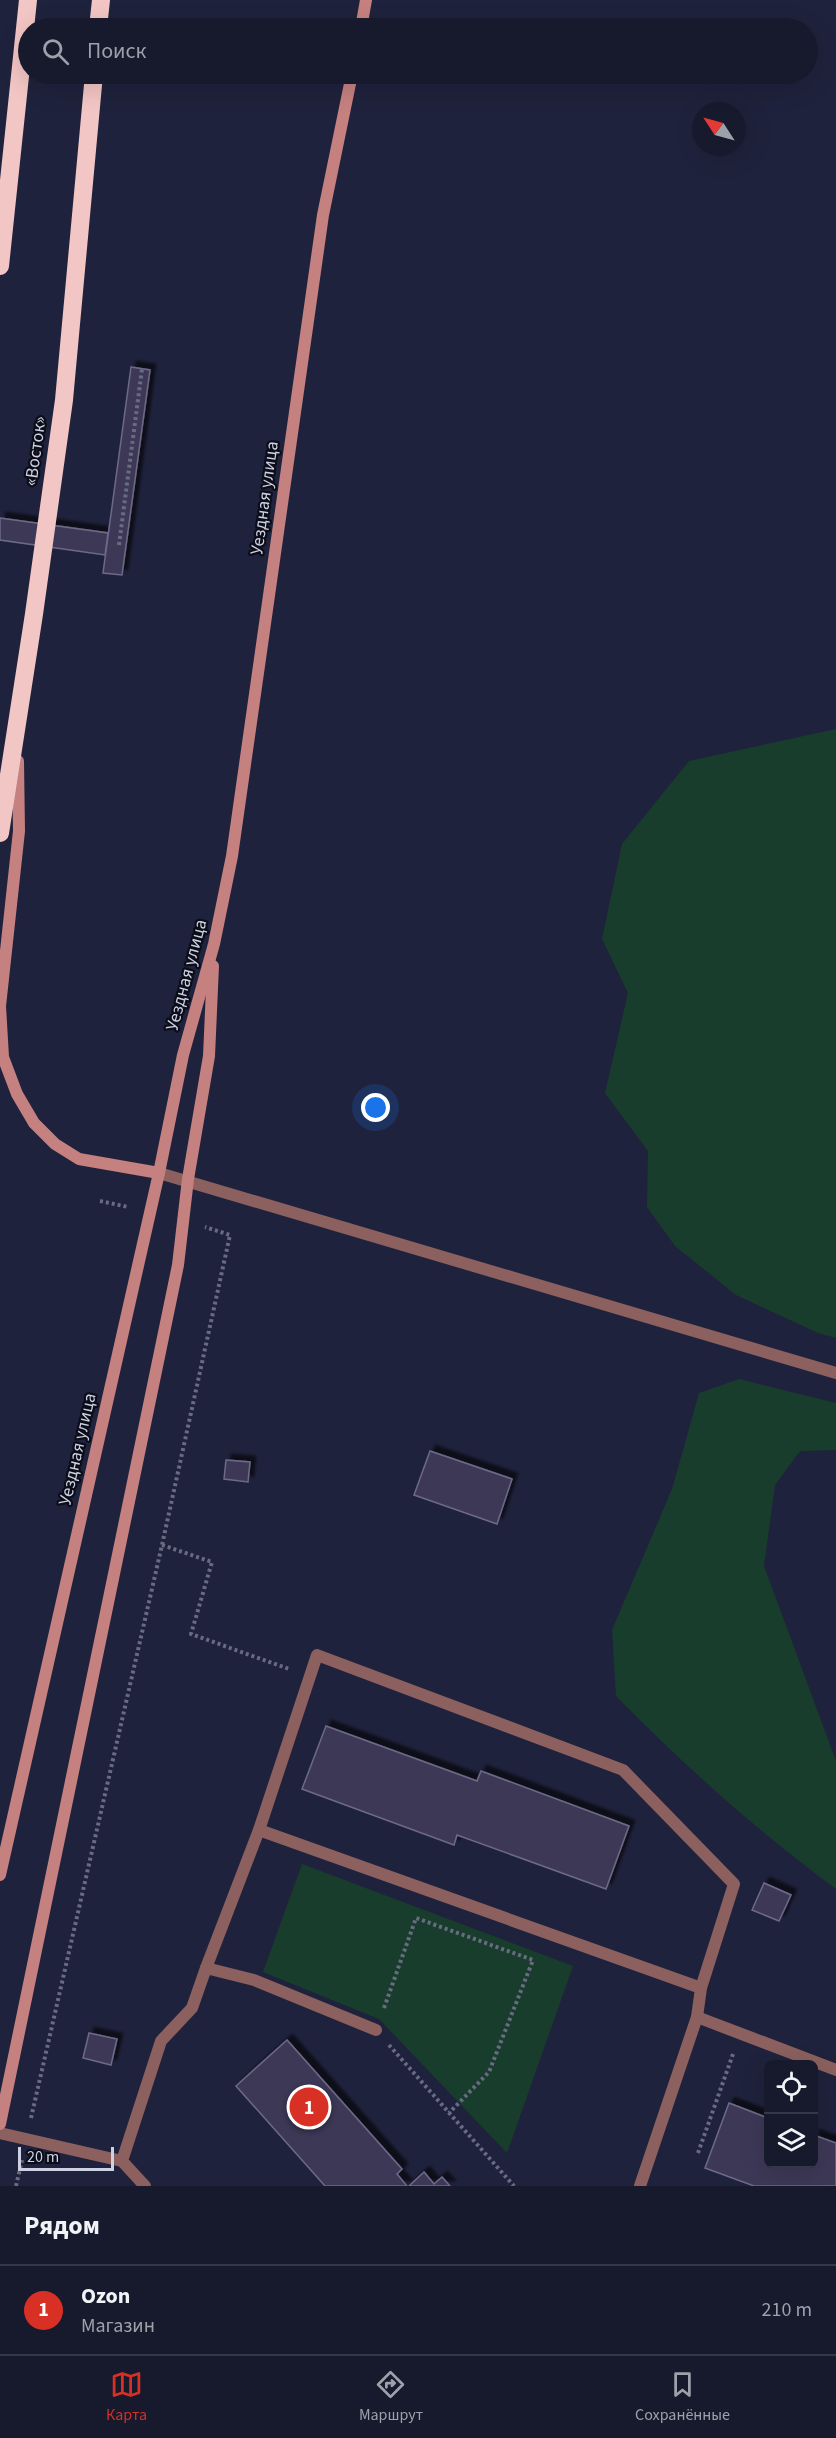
<!DOCTYPE html>
<html lang="ru">
<head>
<meta charset="utf-8">
<style>
	:root { --surface:#171a2d; --page:#242739; --text:#f1f3f6; --muted:#9ea1aa; --line:#363849; --accent:#d93025 }
	body { margin:0; font-family:"Source Sans 3",sans-serif; background:var(--page); color:var(--text) }
	.controls { position:absolute; right:18px; bottom:18px; display:grid; overflow:hidden; border-radius:9px; box-shadow:0 6px 24px #0002 }
	.controls button { width:54px; height:54px; display:grid; place-items:center; padding:0; border:0; border-bottom:2px solid var(--line); background:var(--surface); color:var(--text); font:30px sans-serif }
	.compass { position:absolute; left:692px; top:102px; width:54px; height:54px; border-radius:50%; background:var(--surface); box-shadow:0 6px 24px #0002; rotate:306deg }
	.scale { position:absolute; left:18px; bottom:15px; width:96px; box-sizing:border-box; padding-left:6px; border:3px solid #ced1e3; border-top:0; font-size:16px; line-height:21px; white-space:nowrap; color:#ced1e3; -webkit-text-stroke:4px #0b0d18; paint-order:stroke }
	.you { position:absolute; left:376px; top:1108px; width:21px; height:21px; margin:-15px; border:4px solid #fff; border-radius:50%; background:#1a73e8; box-shadow:0 0 0 9px #1a73e833 }
	.badge { display:grid; place-items:center; width:39px; height:39px; border-radius:50%; background:var(--accent); color:#fff; font-size:20px; font-weight:700 }
	.pin { position:absolute; translate:-50% -50%; border:3px solid #fff; box-shadow:0 2px 6px #0006 }
	.list { margin:0; padding:0; list-style:none }
	h2 { display:flex; justify-content:space-between; align-items:center; height:78px; margin:0; padding:0 24px; font-size:26px }
	h2 small { font-size:20px; font-weight:400; color:var(--muted) }
	.list li { display:grid; grid-template-columns:39px 1fr auto; gap:18px; align-items:center; box-sizing:border-box; height:90px; padding:0 24px; border-top:2px solid var(--line) }
	.list b { display:block; font-size:22px; white-space:nowrap }
	.list p { margin:0; font-size:20px; white-space:nowrap; color:var(--muted) }
	.list em { font-size:20px; font-style:normal; color:var(--muted) }
	.icon { flex:none; width:33px; height:33px; fill:none; stroke:currentColor; stroke-width:2; stroke-linecap:round; stroke-linejoin:round }
	.map { position:relative; flex:none; width:836px; height:2186px; overflow:hidden }
	.search { position:absolute; background:var(--surface); box-shadow:0 6px 24px #0002; left:18px; right:18px; top:18px; height:66px; display:flex; align-items:center; gap:15px; box-sizing:border-box; padding:0 21px; border-radius:33px; color:var(--muted); font-size:22px }
	.sheet { height:168px; background:var(--surface) }
	nav { display:flex; justify-content:space-around; align-items:center; box-sizing:border-box; height:84px; border-top:2px solid var(--line); background:var(--surface); font-size:16px; color:var(--muted) }
	nav a { display:grid; justify-items:center; gap:3px }
	nav .on { color:var(--accent) }
	.map>svg:first-child { display:block }
</style>
</head>
<body>
<div class="map">
<svg width="836" height="2186" viewBox="0 0 836 2186">
	<defs>
		<filter id="shadow"><feDropShadow dx="5.5" dy="-5.5" stdDeviation="1.5" flood-color="#0009"/></filter>
	</defs>
	<rect width="100%" height="100%" fill="#1f223c"/>
	<g fill="#193d2c">
		<polygon points="836,729 836,1338 818,1333 736,1295 675,1246 647,1207 648,1151 605,1093 628,993 602,939 622,844 689,761"/>
		<path d="M739 1379 836 1403V1450L800 1451 775 1485 764 1566 836 1761V1889C756 1830 686 1767 616 1696L612 1630 672 1489 699 1393Z"/>
		<polygon points="302,1864 573,1966 507,2153 379,2019 263,1972"/>
	</g>
	<g fill="#3e3956" stroke="#6e6988" stroke-width="1.5" filter="url(#shadow)">
		<polygon points="131,367 150,370 122,575 103,573"/>
		<polygon points="0,518 108,533 105,555 0,540"/>
		<polygon points="430,1451 512,1479 497,1524 414,1495"/>
		<polygon points="226,1460 250,1462 248,1482 224,1479"/>
		<polygon points="326,1726 477,1781 481,1771 629,1826 606,1889 457,1835 454,1845 302,1789"/>
		<polygon points="764,1883 791,1895 779,1921 752,1910"/>
		<polygon points="89,2033 117,2039 111,2065 83,2058"/>
		<polygon points="287,2040 402,2169 397,2174 407,2186 325,2186 236,2086"/>
		<polygon points="729,2103 768,2118 768,2164 814,2164 814,2135 836,2143 836,2186 754,2186 705,2168"/>
		<polygon points="424,2172 434,2184 442,2177 450,2186 409,2186"/>
	</g>
	<g fill="none" stroke-linecap="round" stroke-linejoin="round">
		<g stroke="#686b82" stroke-width="4" stroke-dasharray="3 3" stroke-linecap="butt">
			<polyline points="119,545 142,369"/>
			<polyline points="100,1201 128,1207"/>
			<polyline points="162,1545 212,1562 191,1634 289,1669"/>
			<polyline points="384,2008 416,1918 533,1960 489,2072 449,2113"/>
			<polyline points="389,2045 514,2186"/>
			<polyline points="31,2118 162,1545 230,1235 205,1227"/>
			<polyline points="698,2153 733,2054"/>
			<polyline points="16,2186 22,2160"/>
		</g>
		<g stroke="#8b605e" stroke-width="12">
			<polyline points="159,1173 836,1373"/>
			<polyline points="259,1830 317,1655 623,1770 734,1884 701,1988"/>
			<polyline points="697,2017 836,2070"/>
			<polyline points="376,2030 254,1980 206,1968 259,1830 701,1988 697,2017 640,2186"/>
			<polyline points="0,2133 122,2161"/>
			<polyline points="145,2186 122,2161 161,2041 192,2008 206,1968"/>
		</g>
		<g stroke="#c5817f" stroke-width="12">
			<polyline points="361,28 366,0"/>
			<polyline points="18,761 19,831 0,1006 3,1057 17,1094 34,1123 55,1144 79,1159 159,1173"/>
			<polyline points="0,1875 159,1173 183,1055 214,944 232,856 323,215 352,74"/>
			<polyline points="0,2124 178,1265 188,1179 209,1056 213,966"/>
		</g>
		<g stroke="#f2c6c4" stroke-width="18">
			<polyline points="98,28 101,0"/>
			<polyline points="0,266 28,0"/>
			<polyline points="0,833 34,614 64,400 94,74"/>
		</g>
	</g>
	<g text-anchor="middle" stroke-width="4.5" stroke-linejoin="round" paint-order="stroke">
		<g font-size="18" fill="#ced1e3" stroke="#0b0d18">
			<text transform="translate(35 451) rotate(-82)" y="6">«Восток»</text>
			<text transform="translate(264 498) rotate(-82)" y="6">Уездная улица</text>
			<text transform="translate(186 975) rotate(-75)" y="6">Уездная улица</text>
			<text transform="translate(77 1449) rotate(-77)" y="6">Уездная улица</text>
		</g>
	</g>
</svg>
<div class="controls">
<button><svg class="icon" aria-label="locate" viewBox="0 0 24 24"><circle cx="12" cy="12" r="6"/><path d="M12 2v4M12 18v4M2 12h4M18 12h4"/></svg></button>
<button><svg class="icon" aria-label="layers" viewBox="0 0 24 24"><path d="M12 4l9 5-9 5-9-5zM3 14l9 5 9-5"/></svg></button>
</div>
<svg class="compass" viewBox="-18 -18 36 36"><path d="M0-13l5 13h-10z" fill="#e53935"/><path d="M0 13l5-13h-10z" fill="#9ea1aa"/></svg>
<div class="scale">20 m</div>
<div class="you"></div>
<div class="pin badge" style="left:309px;top:2107px">1</div>
<div class="search"><svg class="icon" aria-label="search" viewBox="0 0 24 24"><circle cx="10" cy="10" r="6"/><path d="M15 15l6 6"/></svg>Поиск</div>
</div>
<section class="sheet">
<h2>Рядом<small></small></h2>
<ul class="list">
<li><span class="badge">1</span><div><b>Ozon</b><p>Магазин</p></div><em>210 m</em></li>
</ul>
</section>
<nav>
<a class="on"><svg class="icon" aria-label="map" viewBox="0 0 24 24"><path d="M3 6l6-2 6 2 6-2v14l-6 2-6-2-6 2zM9 4v14M15 6v14"/></svg>Карта</a>
<a><svg class="icon" aria-label="directions" viewBox="0 0 24 24"><path d="M12 3l9 9-9 9-9-9zM9 14v-3h6M13 9l2 2-2 2"/></svg>Маршрут</a>
<a><svg class="icon" aria-label="saved" viewBox="0 0 24 24"><path d="M7 4h10v16l-5-4-5 4z"/></svg>Сохранённые</a>
</nav>
</body>
</html>
